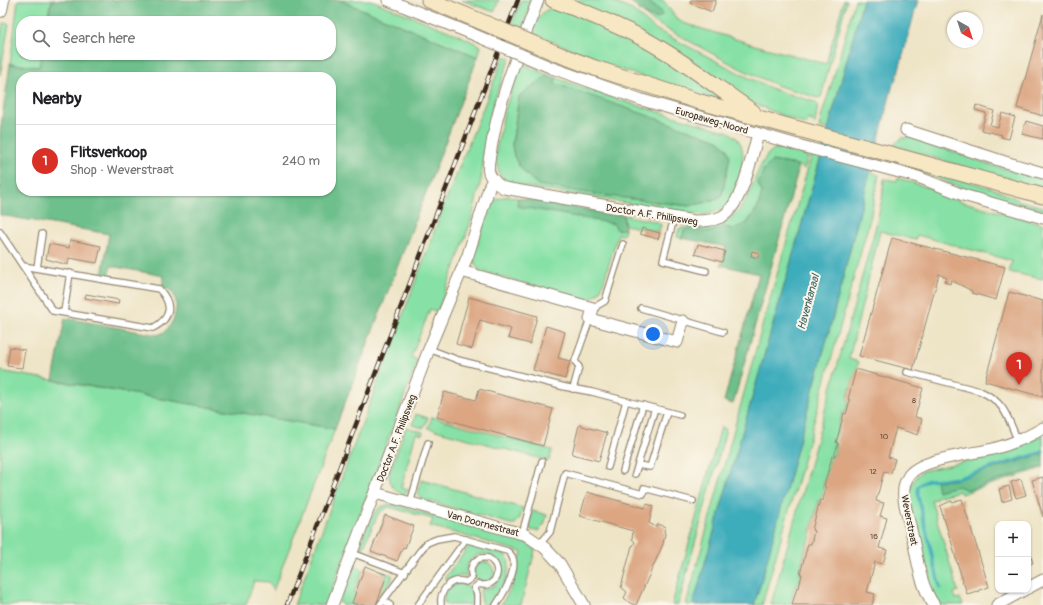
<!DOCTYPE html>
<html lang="en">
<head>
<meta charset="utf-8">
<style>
	:root { --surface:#fff; --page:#f6f6f6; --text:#202124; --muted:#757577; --line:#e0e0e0; --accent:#d93025 }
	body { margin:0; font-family:Pangolin,sans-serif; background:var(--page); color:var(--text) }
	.controls { position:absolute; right:12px; bottom:12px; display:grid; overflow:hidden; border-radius:8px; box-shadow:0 1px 3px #0004 }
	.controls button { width:36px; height:36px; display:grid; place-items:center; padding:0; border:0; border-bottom:1px solid var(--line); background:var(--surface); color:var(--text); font:20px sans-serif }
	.compass { position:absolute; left:947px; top:12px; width:36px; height:36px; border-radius:50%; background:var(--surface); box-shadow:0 1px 3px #0004; rotate:141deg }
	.you { position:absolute; left:653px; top:334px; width:14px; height:14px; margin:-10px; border:3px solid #fff; border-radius:50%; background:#1a73e8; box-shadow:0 0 0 6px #1a73e833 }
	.badge { display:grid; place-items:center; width:26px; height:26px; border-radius:50%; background:var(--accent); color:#fff; font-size:13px; font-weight:700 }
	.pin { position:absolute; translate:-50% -33px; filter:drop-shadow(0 1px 2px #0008) }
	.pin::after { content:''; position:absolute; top:21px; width:14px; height:12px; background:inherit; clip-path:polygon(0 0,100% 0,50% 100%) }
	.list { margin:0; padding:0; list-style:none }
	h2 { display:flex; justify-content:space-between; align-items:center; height:52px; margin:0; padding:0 16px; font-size:17px }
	h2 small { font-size:13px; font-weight:400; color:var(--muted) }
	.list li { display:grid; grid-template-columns:26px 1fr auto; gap:12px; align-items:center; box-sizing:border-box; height:72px; padding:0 16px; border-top:1px solid var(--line) }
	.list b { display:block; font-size:15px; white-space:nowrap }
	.list p { margin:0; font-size:13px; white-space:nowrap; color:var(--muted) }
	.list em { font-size:13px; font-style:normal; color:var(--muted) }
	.icon { flex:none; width:22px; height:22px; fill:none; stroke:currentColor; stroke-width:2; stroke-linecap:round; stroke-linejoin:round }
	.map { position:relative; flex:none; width:1043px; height:605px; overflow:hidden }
	.search { position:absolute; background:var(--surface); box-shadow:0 1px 3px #0004; left:16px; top:16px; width:320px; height:44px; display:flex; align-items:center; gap:10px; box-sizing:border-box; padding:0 14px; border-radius:16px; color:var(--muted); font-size:15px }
	.panel { position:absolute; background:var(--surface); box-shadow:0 1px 3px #0004; left:16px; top:72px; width:320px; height:124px; border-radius:16px }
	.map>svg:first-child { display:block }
</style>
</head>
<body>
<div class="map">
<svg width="1043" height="605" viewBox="0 0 1043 605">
	<rect width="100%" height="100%" fill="#fbf7ec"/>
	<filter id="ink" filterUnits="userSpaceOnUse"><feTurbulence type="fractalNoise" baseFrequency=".025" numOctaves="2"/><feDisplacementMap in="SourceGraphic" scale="8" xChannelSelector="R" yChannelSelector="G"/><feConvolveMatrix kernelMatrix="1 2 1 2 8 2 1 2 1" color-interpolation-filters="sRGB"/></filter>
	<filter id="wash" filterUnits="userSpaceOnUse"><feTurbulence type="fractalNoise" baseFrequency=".012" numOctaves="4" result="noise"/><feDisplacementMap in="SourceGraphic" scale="16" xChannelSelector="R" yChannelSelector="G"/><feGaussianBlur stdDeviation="0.9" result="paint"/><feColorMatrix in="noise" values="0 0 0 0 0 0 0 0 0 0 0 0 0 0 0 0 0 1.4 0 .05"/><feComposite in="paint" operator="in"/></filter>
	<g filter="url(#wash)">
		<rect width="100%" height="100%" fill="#eee4c6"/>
		<g fill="#87e1a6" stroke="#618662">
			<polygon points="18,0 53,0 50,6 47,21 21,21 21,55 41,55 39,67 10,64"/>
			<polygon points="339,0 371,0 461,36 481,46 478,57"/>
			<polygon points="462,0 499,0 494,12"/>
			<polygon points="521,0 532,0 522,30 511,26"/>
			<polygon points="566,0 609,0 632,10 655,29 743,75 775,90 815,102 818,105 815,123 811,122 812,120 808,119 806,125 752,103"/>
			<polygon points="648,0 663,0 677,19 683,23 758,46 826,64 844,0 847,0 821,97 818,98 776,85 739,68 652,21 644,14 656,19 662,12 647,1"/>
			<polygon points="855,0 863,0 828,130 819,127 822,114 835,73"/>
			<path d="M561 7 656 50 727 103 622 70 532 33C539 16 541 8 561 7Z"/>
			<polygon points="3,23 9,24 0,75 0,41"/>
			<polygon points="504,56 510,58 495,98 488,125 481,180 472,218 454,269 437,312 430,309 411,357 418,360 326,605 294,605 446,200"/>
			<path d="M521 63 548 75 519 96 512 145 514 156 518 164 526 174 538 185 600 195 689 206 707 202 720 197 722 194 730 157 727 148 718 140 553 83 557 78C613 100 671 115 729 132 735 136 741 141 742 149 745 160 738 192 730 202 724 210 713 213 703 215L551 191 511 184 505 181 500 175 496 162V151L504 112Z"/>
			<polygon points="911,137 988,164 1043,179 1043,190 977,171 893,145 902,138"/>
			<path d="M781 148 799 151V153L808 157 804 169 797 165 772 161 764 169 758 184 762 192 758 207 747 223 733 229 724 227 710 232 684 231 682 238 677 237 679 229C690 225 700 230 710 227 751 217 748 184 767 155L774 149Z"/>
			<polygon points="812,154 821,156 693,605 686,605 765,316"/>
			<polygon points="905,164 992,188 1021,201 1043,207 1043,211 981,194 949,183 929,175 904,168"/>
			<polygon points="870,172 879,175 870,219 810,436 762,605 754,605 833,317"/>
			<polygon points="898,178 935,190 960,201 1043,224 1043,279 1009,272 1012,261 917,235 915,240 880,231 849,359 859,362 847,399 849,401 846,412 843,412 834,443 836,444 834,456 831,456 823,486 824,488 821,499 819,500 811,530 812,531 809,542 807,543 799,574 801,575 798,586 795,586 790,605 771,605 875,230 882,199 884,179 897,181"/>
			<path d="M509 196 518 198 517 205 615 224 617 229H625L623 235 618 234 603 284 599 293 587 301 580 299 480 271 476 266 473 258 487 210C492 201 499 197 509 196Z"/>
			<polygon points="623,215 658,222 661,225 659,232 625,225"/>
			<polygon points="0,371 335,429 273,591 269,582 254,581 246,605 0,605"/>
			<polygon points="416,414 428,418 424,428 412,425"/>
			<polygon points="432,417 552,450 549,461 428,428"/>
			<path d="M406 427 423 432 422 435 416 433 401 488 409 490 403 495C394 491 389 483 389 473Z"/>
			<polygon points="721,427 726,429 678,605 672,605"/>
			<path d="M1043 435V454L1040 455 955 480 936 481 958 486 967 490 1043 466V468L961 494 959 491 936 497V499L931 500 958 591 954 593 956 599 960 598 963 605H941L934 596 927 580 909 497C911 485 913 478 923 471L1015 450Z"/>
			<polygon points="421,480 523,508 520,518 515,524 511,524 421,499 418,494"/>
			<path d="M389 504 397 505 522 540 530 544 535 550 521 605H501L511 588 522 552 430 526 433 519 389 507 383 510 378 514 362 550 360 549C361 540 370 515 378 509 381 506 385 506 389 504Z"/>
			<polygon points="533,511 547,515 544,525 538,531 531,530 529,525"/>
			<path d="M470 545 506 555C515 569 500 593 491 605H482L480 590 481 589C493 588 498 584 502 573 495 541 461 555 467 576 459 575 449 580 445 579V577Z"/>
			<circle cx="484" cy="572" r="10"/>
			<polygon points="354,566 363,569 354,593 370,599 381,571 392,575 392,580 374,605 342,605 339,601"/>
			<path d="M457 584C469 584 477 593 473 605H445C441 594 447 587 457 584Z"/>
		</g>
		<g fill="#6dbf8b" stroke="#547454" fill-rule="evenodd">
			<path d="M53 0H339L478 57 335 429 53 380 65 318 157 335C160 334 163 333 165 331 175 323 181 301 171 291 169 289 165 288 162 287L164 276 111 266 108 277 102 276 109 234 0 215V133L10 64 39 67 41 55H331V21H47L50 6ZM21 77H331V191H21Z"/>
			<path d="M629 0H648L647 1 662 12V15L659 18C647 19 637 8 629 0Z"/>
			<polygon points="548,75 557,78 554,83 718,140 727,148 730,157 722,194 720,197 707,202 689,206 600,195 538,185 526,174 518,164 514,156 512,145 519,96"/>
			<polygon points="772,161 797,165 798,171 733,404 724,401 759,274 721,265 726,247 682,238 684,231 688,229 710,232 724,227 733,229 747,223 758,207 762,192 758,184 764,169"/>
			<polygon points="518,198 623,215 625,229 617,230 614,224 517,206"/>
			<polygon points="1043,454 1043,466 967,490 958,486 938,491 936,481 955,480"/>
		</g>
		<polygon fill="#3dacbb" stroke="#3c6b6c" points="863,0 918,0 896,81 893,84 833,316 764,572 754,605 693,605 821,156"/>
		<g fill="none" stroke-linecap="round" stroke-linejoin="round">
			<polyline stroke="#3dacbb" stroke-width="3" points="940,588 918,496 918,487 921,484 928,480 958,478 1043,452"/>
		</g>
		<g id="blocks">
			<g fill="#dca682">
				<polygon points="691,0 716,0 712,12 690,3"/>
				<polygon points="1043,14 1043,116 1017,108"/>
				<polygon points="976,105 994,111 990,125 998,127 1002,113 1015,117 1009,139 1001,137 1002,135 981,130 986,113 975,110"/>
				<polygon points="1026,121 1043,126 1043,139 1022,134"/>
				<polygon points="642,228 660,233 658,239 640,234"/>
				<polygon points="892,238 1005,267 996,300 972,293 972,291 951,280 950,284 944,281 947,278 939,274 913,370 859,356"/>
				<polygon points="70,240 101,246 97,263 69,258 68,265 46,259 49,244 69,248"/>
				<polygon points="698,244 725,251 722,262 695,254"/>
				<polygon points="752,251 759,253 758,258 751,256"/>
				<polygon points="1009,292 1043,301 1043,397 985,381"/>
				<polygon points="86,294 119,300 118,304 85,298"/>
				<polygon points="469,297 537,316 530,344 508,338 511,329 480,320 472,349 456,344"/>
				<polygon points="546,326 565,332 558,358 570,361 565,379 533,370"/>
				<polygon points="10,347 25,350 22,368 7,366"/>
				<polygon points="856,369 923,388 915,417 922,419 918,435 896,428 888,457 895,459 891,473 884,471 876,501 884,503 880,516 887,518 879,548 887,550 883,564 875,562 867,592 875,594 872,605 792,605 797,587 799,588 802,574 800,574 808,544 811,544 814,531 812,530 820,500 823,501 826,487 824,486 832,456 834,457 838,443 836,443 844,413 846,414 850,400 848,399"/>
				<polygon points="479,389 553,409 543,446 437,417 444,392 476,400"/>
				<polygon points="579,425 607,433 599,461 572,454"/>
				<polygon points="1043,477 1043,517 1032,480"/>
				<polygon points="1021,479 1026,495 1016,498 1011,482"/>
				<polygon points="1009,486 1012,499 1002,502 999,489"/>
				<polygon points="587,492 645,508 647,504 653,506 649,523 656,527 658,524 666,527 664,530 665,534 663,544 636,605 630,603 624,598 627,592 621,587 632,546 633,546 635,542 632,539 633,531 580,516"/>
				<polygon points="962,499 989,587 979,590 978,592 977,591 967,594 964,584 962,583 963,581 957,562 956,561 956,559 951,540 949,539 950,538 944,518 942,517 943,516 940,506 951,501 953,502"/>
				<polygon points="385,515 414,526 405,548 403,547 397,561 371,551"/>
				<polygon points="1028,547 1033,563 1028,565"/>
				<polygon points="365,566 387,575 376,605 358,605 352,603"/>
			</g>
		</g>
	</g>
	<g filter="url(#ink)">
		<use href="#blocks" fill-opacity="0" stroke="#948772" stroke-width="1"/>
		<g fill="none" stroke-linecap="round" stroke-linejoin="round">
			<defs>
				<g id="service">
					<polyline points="674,218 663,260 706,271"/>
					<path d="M0 232 53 311 153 328C172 318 173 304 159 289L23 266"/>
					<polyline points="37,268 42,234"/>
					<polyline points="593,308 605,301 623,244"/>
					<polyline points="641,308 723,332"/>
					<polyline points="64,312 70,273"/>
					<polyline points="429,349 458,360 565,387 592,392 680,415"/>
					<path d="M907 372 980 391C1006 403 1007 417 1018 441"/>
					<polyline points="573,389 579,367 575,361 590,319"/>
					<polyline points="638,465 650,467 667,412"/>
					<polyline points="608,467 626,401"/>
					<polyline points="623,471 643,405"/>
					<polyline points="635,474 655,408"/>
					<polyline points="410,503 428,443"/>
					<polyline points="522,534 542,461"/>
					<polyline points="540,544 550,532 565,473 643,494 644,488 693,501"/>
					<polyline points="352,553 405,573"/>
					<polyline points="384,601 390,605"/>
					<path d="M380 605 420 551 427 543 437 539 454 536 507 551C524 561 504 593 496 605"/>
					<polyline points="418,605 466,539"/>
					<path d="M441 605C439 590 451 577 466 582L472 578C468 565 476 556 488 558 505 567 496 590 479 584L474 588 477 594V605"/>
				</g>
				<g id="minor">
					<polyline points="388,0 470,33"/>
					<path d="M538 0C520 49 499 97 491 149 490 156 487 166 489 173 492 180 498 185 504 188L694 221C703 221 713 221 721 217 742 207 752 155 758 134"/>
					<polyline points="552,68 642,100 801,146 918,177 963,195 1043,218"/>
					<polyline points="906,130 1005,162 1043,173"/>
					<polyline points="461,271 593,308 590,319 677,342 683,321"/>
					<polyline points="375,493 526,535 545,548 560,564 584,605"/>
					<polyline points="1028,588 1043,580"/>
					<polyline points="332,605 429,349 468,255 490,185 494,180"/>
					<path d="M934 605C919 584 917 555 911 530 908 514 898 492 908 477 918 459 972 454 993 449 1011 444 1027 438 1043 428"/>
					<polyline points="997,605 1024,590"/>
				</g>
				<polyline id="tertiary" points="0,10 2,0"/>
				<g id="secondary">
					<polyline points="429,0 475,19"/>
					<path d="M553 0C585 12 616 24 646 40 684 61 718 88 753 112"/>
					<polyline points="558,54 595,68 697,101 1043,196"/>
				</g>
			</defs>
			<use href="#service" stroke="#948772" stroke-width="8"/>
			<use href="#minor" stroke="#948772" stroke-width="13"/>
			<use href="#tertiary" stroke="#948772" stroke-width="16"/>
			<use href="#secondary" stroke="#948772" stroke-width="17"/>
			<use href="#service" stroke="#fff" stroke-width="5.5"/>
			<use href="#minor" stroke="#fff" stroke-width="11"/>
			<use href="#tertiary" stroke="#fff" stroke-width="14"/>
			<use href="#secondary" stroke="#f7e8c3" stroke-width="15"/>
			<defs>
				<polyline id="rail" points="287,605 518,0"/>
			</defs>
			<use href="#rail" stroke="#3b2a1e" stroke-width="4.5"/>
			<use href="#rail" stroke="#fbf7ec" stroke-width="3" stroke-dasharray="9" stroke-linecap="butt"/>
			<defs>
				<polyline id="minor-bridge" points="470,33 552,68"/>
				<polyline id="secondary-bridge" points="475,19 558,54"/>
			</defs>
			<use href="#minor-bridge" stroke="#948772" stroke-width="13" stroke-linecap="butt"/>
			<use href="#secondary-bridge" stroke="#948772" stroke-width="17" stroke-linecap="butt"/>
			<use href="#minor-bridge" stroke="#fff" stroke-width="11"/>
			<use href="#secondary-bridge" stroke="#f7e8c3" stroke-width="15"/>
		</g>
	</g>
	<g text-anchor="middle" stroke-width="4" stroke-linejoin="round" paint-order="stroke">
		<g font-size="8" fill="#634937">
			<text x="914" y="403">8</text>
			<text x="884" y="439">10</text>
			<text x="873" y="474">12</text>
			<text x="874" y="539">16</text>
		</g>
		<g font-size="10" fill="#3b2a1e" stroke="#fbf7ec">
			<text transform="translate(712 120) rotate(16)" y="4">Europaweg-Noord</text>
			<text transform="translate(652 214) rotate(9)" y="4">Doctor A.F. Philipsweg</text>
			<text transform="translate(396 438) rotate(-69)" y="4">Doctor A.F. Philipsweg</text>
			<text transform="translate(910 520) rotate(79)" y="4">Weverstraat</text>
			<text transform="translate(483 523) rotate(15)" y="4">Van Doornestraat</text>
		</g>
		<g font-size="11" font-style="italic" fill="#3c5e5d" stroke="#fbf7ec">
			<text transform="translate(808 302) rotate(-75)" y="4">Havenkanaal</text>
		</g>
	</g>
</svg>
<div class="controls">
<button>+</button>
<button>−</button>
</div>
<svg class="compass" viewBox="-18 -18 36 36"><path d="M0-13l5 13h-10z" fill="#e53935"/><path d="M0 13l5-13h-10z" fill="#757577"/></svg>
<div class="you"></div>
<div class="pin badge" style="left:1019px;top:385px">1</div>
<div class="search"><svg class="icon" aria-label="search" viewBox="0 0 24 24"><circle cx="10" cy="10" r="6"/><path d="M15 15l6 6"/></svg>Search here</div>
<section class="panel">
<h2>Nearby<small></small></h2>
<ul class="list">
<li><span class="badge">1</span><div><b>Flitsverkoop</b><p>Shop · Weverstraat</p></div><em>240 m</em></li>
</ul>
</section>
</div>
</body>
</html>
